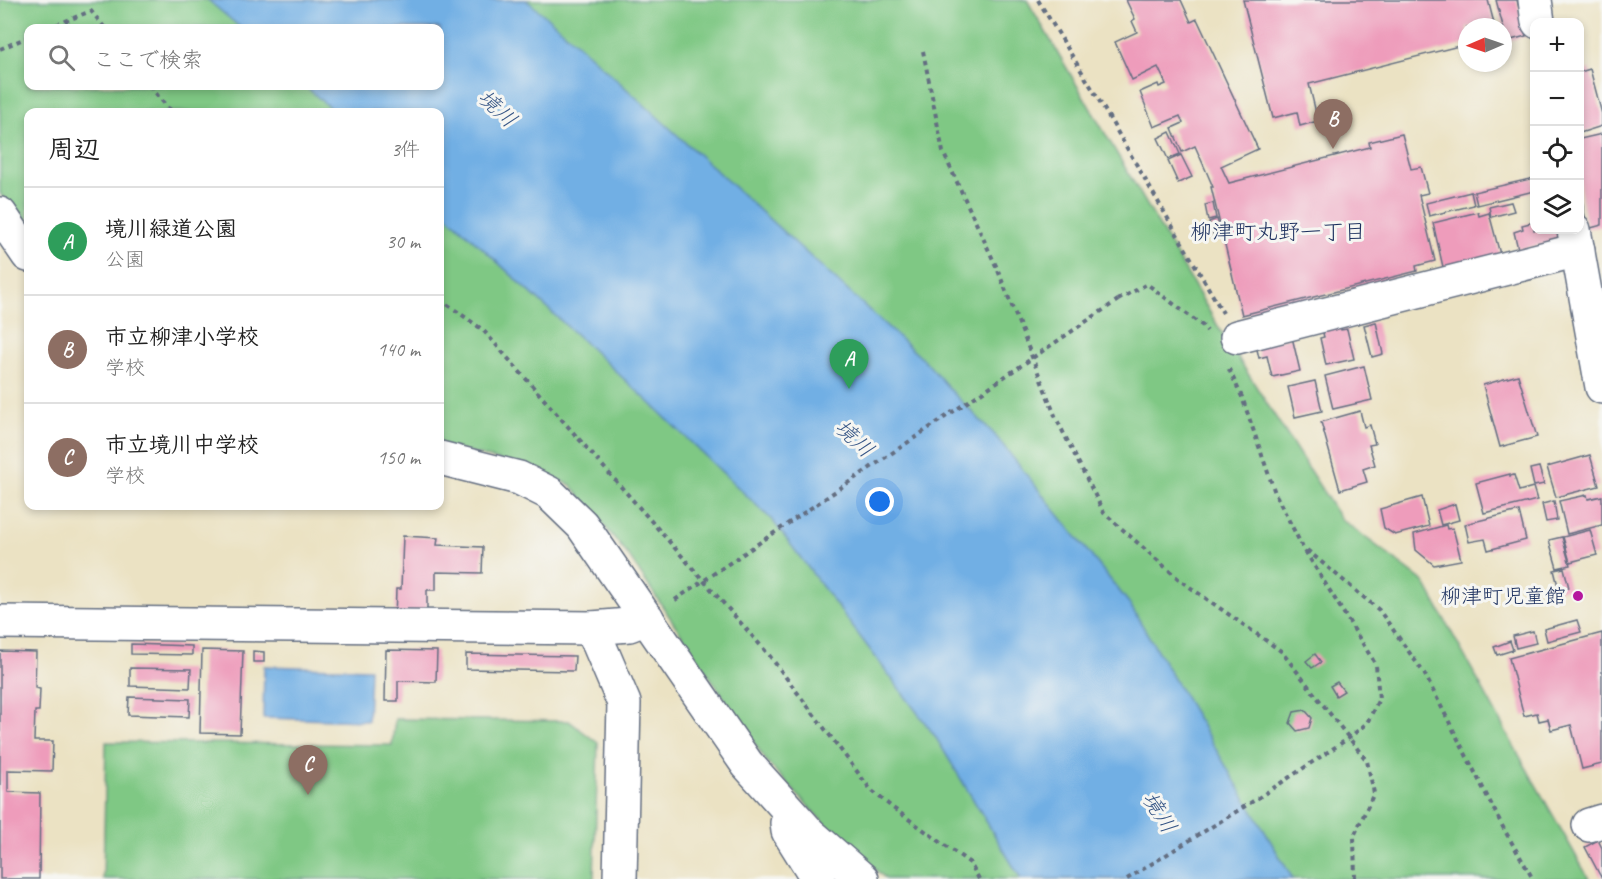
<!DOCTYPE html>
<html lang="ja">
<head>
<meta charset="utf-8">
<style>
	:root { --surface:#fff; --page:#f6f6f6; --text:#222; --muted:#767676; --line:#e0e0e0; --accent:#b5179e }
	body { margin:0; font-family:Caveat,"Klee One",sans-serif; background:var(--page); color:var(--text) }
	.controls { position:absolute; right:18px; top:18px; display:grid; overflow:hidden; border-radius:12px; box-shadow:0 3px 9px #0003 }
	.controls button { width:54px; height:54px; display:grid; place-items:center; padding:0; border:0; border-bottom:2px solid var(--line); background:var(--surface); color:var(--text); font:30px sans-serif }
	.compass { position:absolute; left:1458px; top:18px; width:54px; height:54px; border-radius:50%; background:var(--surface); box-shadow:0 3px 9px #0003; rotate:268deg }
	.you { position:absolute; left:880px; top:502px; width:21px; height:21px; margin:-15px; border:4px solid #fff; border-radius:50%; background:#1a73e8; box-shadow:0 0 0 9px #1a73e833 }
	.badge { display:grid; place-items:center; width:39px; height:39px; border-radius:50%; background:var(--accent); color:#fff; font-size:20px; font-weight:700 }
	.pin { position:absolute; translate:-50% -50px; filter:drop-shadow(0 2px 3px #0008) }
	.pin::after { content:''; position:absolute; top:32px; width:21px; height:18px; background:inherit; clip-path:polygon(0 0,100% 0,50% 100%) }
	.list { margin:0; padding:0; list-style:none }
	h2 { display:flex; justify-content:space-between; align-items:center; height:78px; margin:0; padding:0 24px; font-size:26px }
	h2 small { font-size:20px; font-weight:400; color:var(--muted) }
	.list li { display:grid; grid-template-columns:39px 1fr auto; gap:18px; align-items:center; box-sizing:border-box; height:108px; padding:0 24px; border-top:2px solid var(--line) }
	.list b { display:block; font-size:22px; white-space:nowrap }
	.list p { margin:0; font-size:20px; white-space:nowrap; color:var(--muted) }
	.list em { font-size:20px; font-style:normal; color:var(--muted) }
	.icon { flex:none; width:33px; height:33px; fill:none; stroke:currentColor; stroke-width:2; stroke-linecap:round; stroke-linejoin:round }
	.map { position:relative; flex:none; width:1602px; height:879px; overflow:hidden }
	.search { position:absolute; background:var(--surface); box-shadow:0 3px 9px #0003; left:24px; top:24px; width:420px; height:66px; display:flex; align-items:center; gap:15px; box-sizing:border-box; padding:0 21px; border-radius:12px; color:var(--muted); font-size:22px }
	.panel { position:absolute; background:var(--surface); box-shadow:0 3px 9px #0003; left:24px; top:108px; width:420px; height:402px; border-radius:12px }
	.map>svg:first-child { display:block }
</style>
</head>
<body>
<div class="map">
<svg width="1602" height="879" viewBox="0 0 1602 879">
	<rect width="100%" height="100%" fill="#f6f6f2"/>
	<filter id="ink" filterUnits="userSpaceOnUse"><feTurbulence type="fractalNoise" baseFrequency=".0167" numOctaves="2"/><feDisplacementMap in="SourceGraphic" scale="12" xChannelSelector="R" yChannelSelector="G"/><feConvolveMatrix kernelMatrix="1 2 1 2 8 2 1 2 1" color-interpolation-filters="sRGB"/></filter>
	<filter id="wash" filterUnits="userSpaceOnUse"><feTurbulence type="fractalNoise" baseFrequency=".008" numOctaves="4" result="noise"/><feDisplacementMap in="SourceGraphic" scale="24" xChannelSelector="R" yChannelSelector="G"/><feGaussianBlur stdDeviation="1.35" result="paint"/><feColorMatrix in="noise" values="0 0 0 0 0 0 0 0 0 0 0 0 0 0 0 0 0 1.4 0 .05"/><feComposite in="paint" operator="in"/></filter>
	<g filter="url(#wash)">
		<rect width="100%" height="100%" fill="#ebe2c3"/>
		<g fill="#7fc884" stroke="#4d7c71" stroke-width="1.5" fill-rule="evenodd">
			<path d="M0 0H1027L1222 333 1340 518 1424 582 1510 739 1589 879H886L822 821 767 762 628 555 571 485 525 467 440 445V112H28V236L0 193ZM28 28H440V86H28Z"/>
			<polygon points="395,719 569,721 598,743 594,879 103,879 106,742 392,745"/>
		</g>
		<g fill="#71afe4" stroke="#466fa1" stroke-width="1.5">
			<polygon points="208,0 526,0 561,29 927,363 956,396 994,434 1129,603 1293,879 1021,879 935,736 773,521 650,403 440,209 440,112 335,112 305,86 440,86 440,28 241,28"/>
			<polygon points="264,666 370,669 368,721 263,718"/>
		</g>
		<g id="blocks">
			<g fill="#ee9cbb">
				<polygon points="1126,0 1181,0 1191,22 1197,19 1258,149 1221,166 1229,183 1370,147 1369,142 1402,134 1411,169 1421,167 1428,193 1419,195 1435,261 1416,266 1417,271 1242,315 1211,187 1213,187 1207,173 1195,146 1182,152 1172,128 1183,123 1180,116 1154,127 1140,92 1158,84 1159,87 1166,84 1158,67 1132,80 1115,42 1137,32 1132,21 1135,19"/>
				<polygon points="1243,0 1488,0 1495,27 1467,27 1467,44 1309,84 1318,121 1300,126 1297,112 1273,118"/>
				<polygon points="1496,0 1517,0 1526,36 1507,41"/>
				<polygon points="1590,69 1602,114 1602,126 1580,133 1580,72"/>
				<polygon points="1170,132 1180,154 1168,159 1158,138"/>
				<polygon points="1602,134 1602,225 1587,229 1580,188 1580,139"/>
				<polygon points="1181,155 1192,177 1178,183 1168,161"/>
				<polygon points="1534,178 1534,191 1477,205 1474,192"/>
				<polygon points="1471,192 1474,205 1429,216 1426,203"/>
				<polygon points="1511,202 1514,211 1491,217 1489,207"/>
				<polygon points="1213,203 1216,218 1208,220 1205,205"/>
				<polygon points="1478,212 1479,216 1489,213 1501,258 1443,267 1433,223"/>
				<polygon points="1217,219 1221,233 1213,235 1209,222"/>
				<polygon points="1534,222 1534,230 1559,230 1561,241 1518,249 1514,232 1523,229 1522,225"/>
				<polygon points="1376,322 1383,354 1372,357 1364,325"/>
				<polygon points="1340,325 1341,330 1347,329 1354,359 1326,365 1320,338 1324,337 1322,329"/>
				<polygon points="1292,337 1300,371 1272,377 1267,356 1259,358 1256,345"/>
				<polygon points="1364,366 1372,400 1333,409 1325,376"/>
				<polygon points="1518,375 1537,437 1500,447 1483,385"/>
				<polygon points="1315,381 1322,411 1295,417 1288,387"/>
				<polygon points="1360,411 1364,427 1370,425 1375,444 1369,445 1375,465 1363,469 1367,482 1340,490 1321,422"/>
				<polygon points="1590,455 1599,486 1556,497 1547,467"/>
				<polygon points="1539,467 1544,484 1534,486 1530,469"/>
				<polygon points="1510,474 1510,476 1514,475 1519,491 1533,487 1537,500 1484,513 1476,483"/>
				<polygon points="1587,495 1588,499 1602,496 1602,525 1567,534 1559,501"/>
				<polygon points="1422,497 1429,526 1395,535 1384,528 1380,509"/>
				<polygon points="1554,501 1557,520 1546,522 1542,504"/>
				<polygon points="1455,504 1459,520 1441,525 1437,510"/>
				<polygon points="1519,511 1526,540 1488,550 1485,539 1469,542 1465,524"/>
				<polygon points="1446,525 1447,529 1453,528 1461,560 1434,565 1416,550 1414,534"/>
				<polygon points="1590,530 1597,555 1570,562 1563,537"/>
				<polygon points="403,536 438,538 437,545 483,547 482,573 436,572 436,590 427,590 427,621 395,620 396,589 401,589"/>
				<polygon points="1562,537 1570,565 1557,568 1549,540"/>
				<polygon points="1564,568 1569,588 1559,590 1554,570"/>
				<polygon points="1577,620 1581,632 1547,641 1544,629"/>
				<polygon points="1533,631 1536,643 1516,648 1513,636"/>
				<polygon points="1602,633 1602,764 1582,769 1571,725 1551,730 1548,719 1539,721 1537,713 1524,716 1509,658"/>
				<polygon points="1510,641 1513,650 1497,655 1494,647"/>
				<polygon points="131,644 192,646 192,655 131,654"/>
				<polygon points="202,650 243,651 240,734 200,733"/>
				<polygon points="386,650 437,651 436,682 398,681 398,701 385,701"/>
				<polygon points="0,651 36,652 35,688 40,689 39,711 35,711 34,741 53,741 52,771 8,770 8,792 40,793 39,879 0,879"/>
				<polygon points="253,651 264,652 264,662 253,662"/>
				<polygon points="466,654 575,656 574,671 466,669"/>
				<polygon points="1315,654 1321,662 1312,668 1306,661"/>
				<polygon points="130,668 191,669 190,688 130,686"/>
				<polygon points="1337,682 1344,691 1336,696 1330,686"/>
				<polygon points="129,697 190,699 189,717 128,715"/>
				<polygon points="1305,710 1312,718 1309,728 1297,731 1290,723 1294,712"/>
				<polygon points="1598,840 1602,848 1602,879 1585,847"/>
			</g>
		</g>
	</g>
	<g filter="url(#ink)">
		<use href="#blocks" fill-opacity="0" stroke="#646e81" stroke-width="1.5"/>
		<g fill="none" stroke-linecap="round" stroke-linejoin="round">
			<defs>
				<g id="street">
					<polyline points="1535,0 1538,22"/>
					<polyline points="0,214 28,255"/>
					<polyline points="1574,230 1602,387"/>
					<polyline points="1237,337 1578,250"/>
					<polyline points="440,458 519,478 549,493 582,525 747,764 810,834 862,879"/>
					<polyline points="0,622 592,628 629,625 647,618"/>
					<polyline points="592,628 624,703 620,879"/>
					<polyline points="787,823 788,831 818,879"/>
					<polyline points="1589,825 1602,821"/>
				</g>
			</defs>
			<use href="#street" stroke="#646e81" stroke-width="36"/>
			<g stroke="#646e81" stroke-width="4" stroke-dasharray="4.5 4.5" stroke-linecap="butt">
				<polyline points="1038,0 1093,90 1223,313"/>
				<polyline points="48,28 91,11 105,28"/>
				<polyline points="0,49 28,37"/>
				<polyline points="923,51 943,152 997,268 1056,418 1104,513 1181,581 1281,651 1367,761 1374,793 1354,836 1355,879"/>
				<polyline points="150,86 168,108 175,112"/>
				<polyline points="440,299 483,330 769,655 871,790 893,808 970,863 979,879"/>
				<polyline points="1118,300 1147,284 1203,326 1207,331"/>
				<polyline points="1307,550 1379,610 1424,673 1505,831 1533,879"/>
				<polyline points="1127,879 1255,800 1349,738 1367,723 1379,699 1376,665 1302,546 1275,493 1242,397 1227,365"/>
			</g>
			<use href="#street" stroke="#fff" stroke-width="33"/>
			<polyline stroke="#646e81" stroke-width="4" stroke-dasharray="4.5 4.5" stroke-linecap="butt" points="675,600 1118,300"/>
		</g>
	</g>
	<circle fill="#b5179e" stroke="#f6f6f2" stroke-width="2" cx="1578" cy="596" r="6"/>
	<g text-anchor="middle" stroke-width="6" stroke-linejoin="round" paint-order="stroke">
		<g font-size="21" fill="#1b2f5e" stroke="#f6f6f2" text-anchor="end">
			<text x="1566" y="603">柳津町児童館</text>
		</g>
		<g font-size="22" font-style="italic" fill="#355586" stroke="#f6f6f2">
			<text transform="translate(498 108) rotate(43)" y="8">境川</text>
			<text transform="translate(855 438) rotate(43)" y="8">境川</text>
			<text transform="translate(1160 812) rotate(58)" y="8">境川</text>
		</g>
		<g font-size="22" fill="#1b2f5e" stroke="#f6f6f2">
			<text x="1278" y="239">柳津町丸野一丁目</text>
		</g>
	</g>
</svg>
<div class="controls">
<button>+</button>
<button>−</button>
<button><svg class="icon" aria-label="locate" viewBox="0 0 24 24"><circle cx="12" cy="12" r="6"/><path d="M12 2v4M12 18v4M2 12h4M18 12h4"/></svg></button>
<button><svg class="icon" aria-label="layers" viewBox="0 0 24 24"><path d="M12 4l9 5-9 5-9-5zM3 14l9 5 9-5"/></svg></button>
</div>
<svg class="compass" viewBox="-18 -18 36 36"><path d="M0-13l5 13h-10z" fill="#e53935"/><path d="M0 13l5-13h-10z" fill="#767676"/></svg>
<div class="you"></div>
<div class="pin badge" style="left:849px;top:389px;background:#2e9e5b">A</div>
<div class="pin badge" style="left:1333px;top:149px;background:#8d6e63">B</div>
<div class="pin badge" style="left:308px;top:795px;background:#8d6e63">C</div>
<div class="search"><svg class="icon" aria-label="search" viewBox="0 0 24 24"><circle cx="10" cy="10" r="6"/><path d="M15 15l6 6"/></svg>ここで検索</div>
<section class="panel">
<h2>周辺<small>3件</small></h2>
<ul class="list">
<li><span class="badge" style="background:#2e9e5b">A</span><div><b>境川緑道公園</b><p>公園</p></div><em>30 m</em></li>
<li><span class="badge" style="background:#8d6e63">B</span><div><b>市立柳津小学校</b><p>学校</p></div><em>140 m</em></li>
<li><span class="badge" style="background:#8d6e63">C</span><div><b>市立境川中学校</b><p>学校</p></div><em>150 m</em></li>
</ul>
</section>
</div>
</body>
</html>
